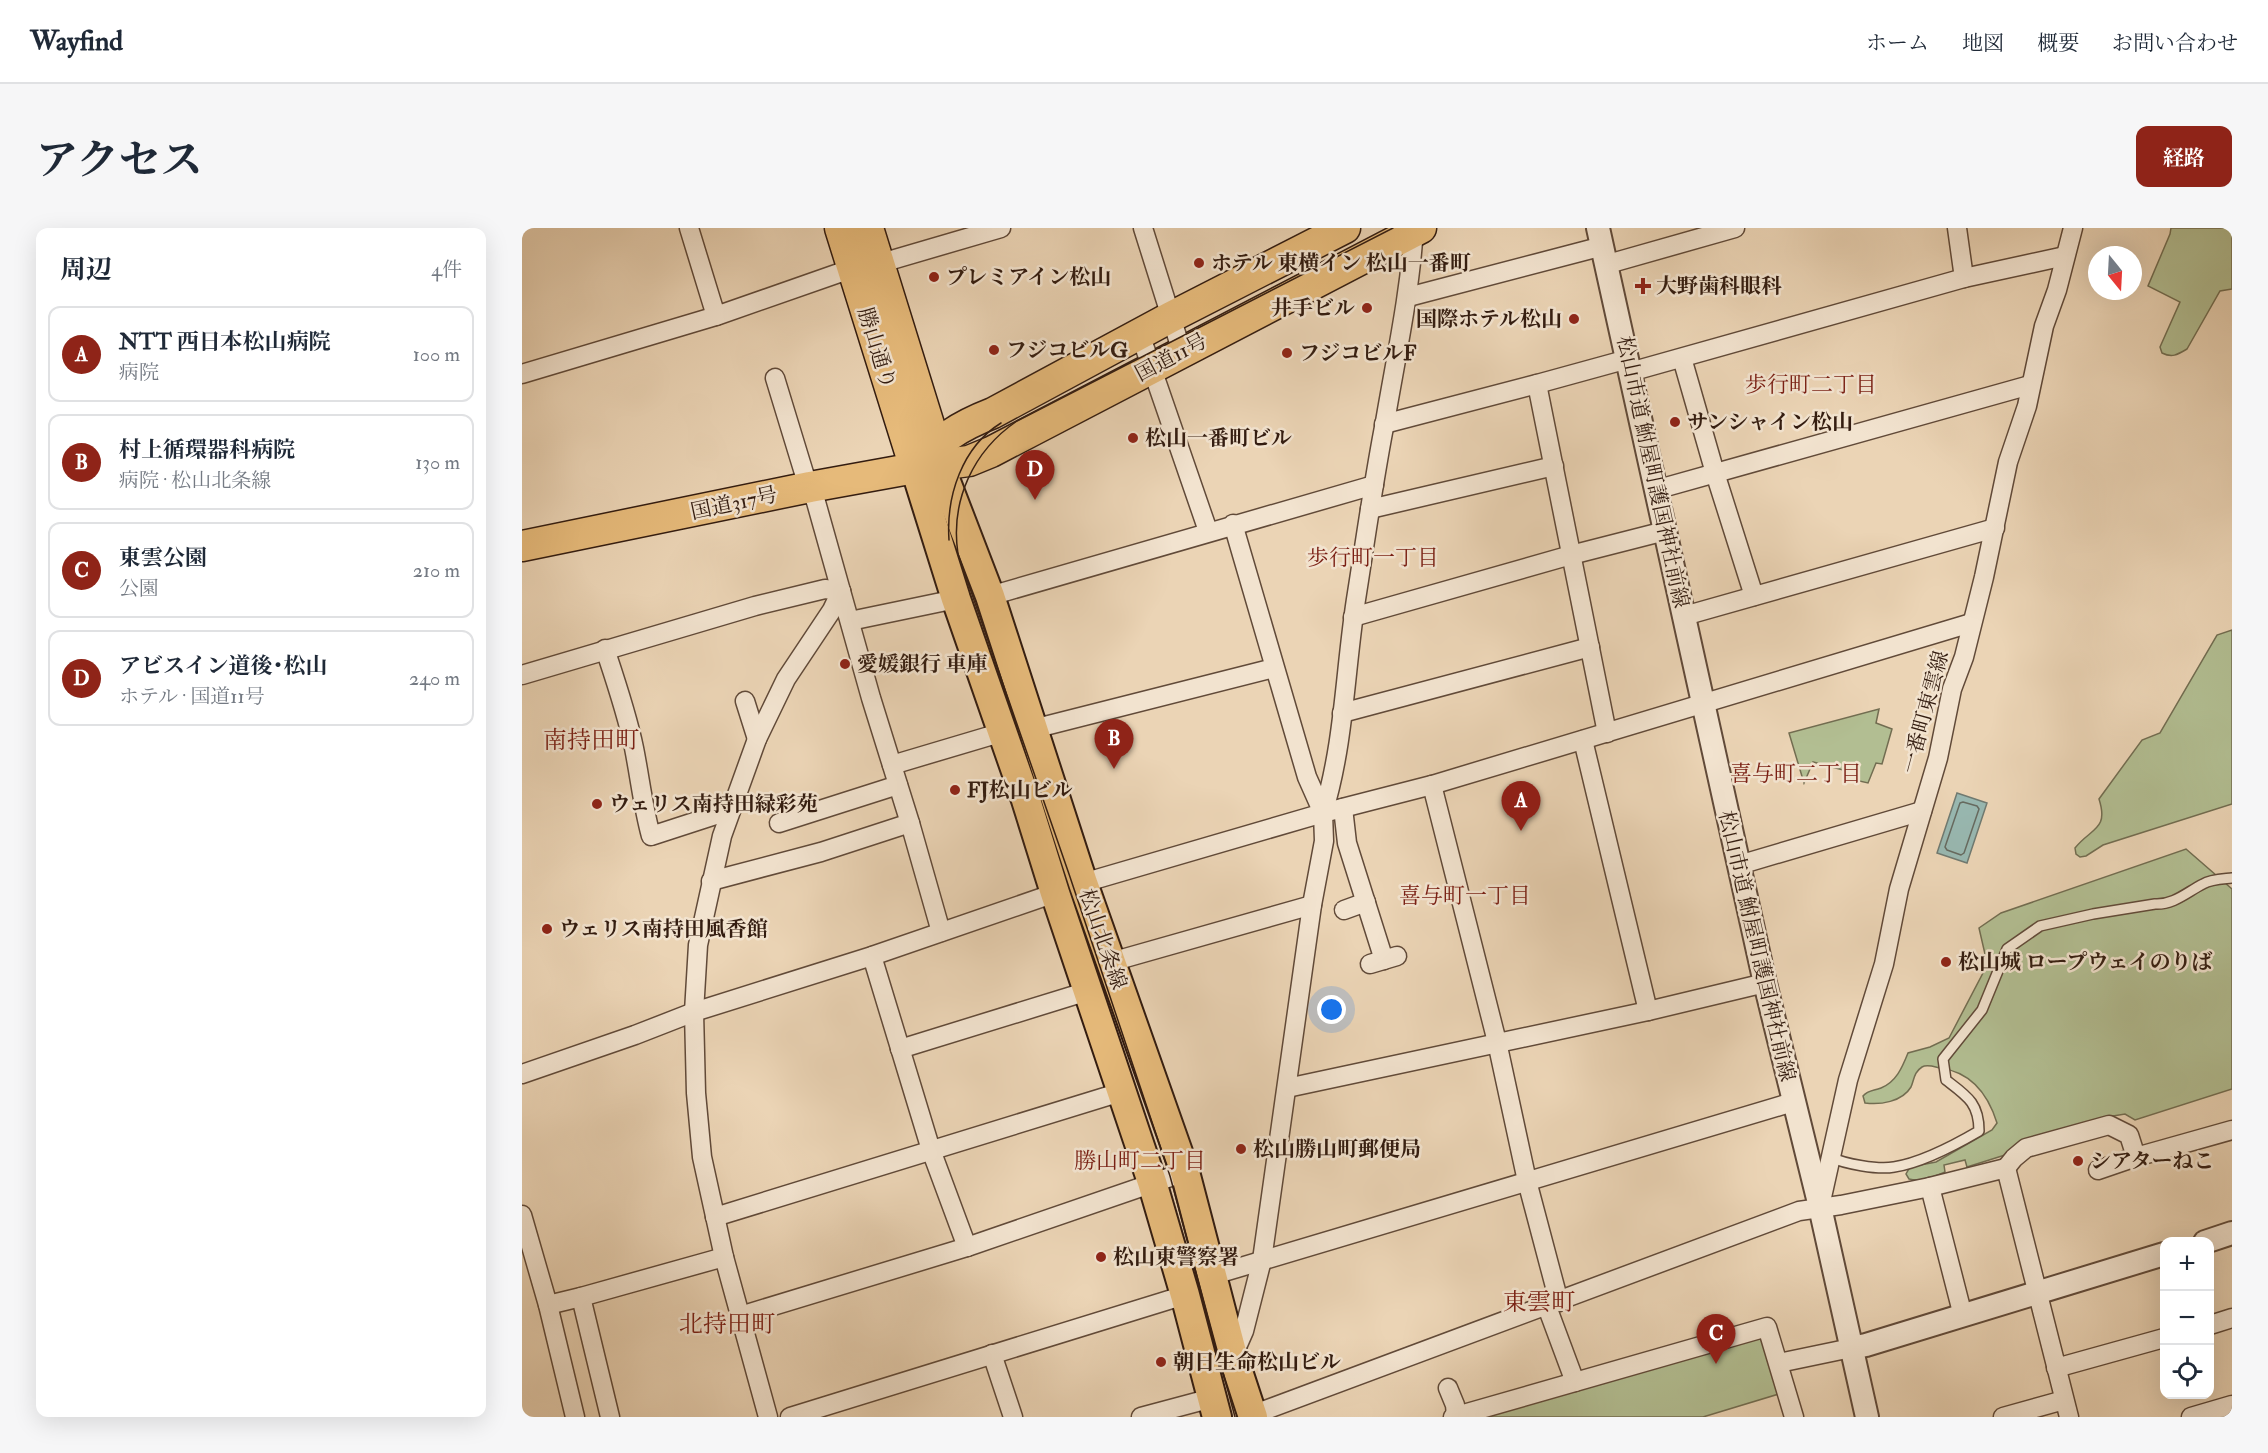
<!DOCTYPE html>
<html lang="ja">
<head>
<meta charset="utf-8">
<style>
	:root { --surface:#fff; --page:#f6f6f7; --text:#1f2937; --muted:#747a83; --line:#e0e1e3; --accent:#8f2418 }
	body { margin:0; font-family:"IM FELL Double Pica","Noto Serif JP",serif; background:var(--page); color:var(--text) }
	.controls { position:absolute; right:18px; bottom:18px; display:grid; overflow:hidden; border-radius:12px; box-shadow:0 6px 24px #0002 }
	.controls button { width:54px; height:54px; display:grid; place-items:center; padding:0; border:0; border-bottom:2px solid var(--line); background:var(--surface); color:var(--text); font:30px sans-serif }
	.compass { position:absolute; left:1566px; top:18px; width:54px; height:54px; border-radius:50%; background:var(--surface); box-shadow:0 6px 24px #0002; rotate:162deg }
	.you { position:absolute; left:810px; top:782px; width:21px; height:21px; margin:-15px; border:4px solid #fff; border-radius:50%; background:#1a73e8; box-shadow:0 0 0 9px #1a73e833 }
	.badge { display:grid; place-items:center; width:39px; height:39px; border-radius:50%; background:var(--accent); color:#fff; font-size:20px; font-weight:700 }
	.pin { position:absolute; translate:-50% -50px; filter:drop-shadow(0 2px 3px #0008) }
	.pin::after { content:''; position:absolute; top:32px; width:21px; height:18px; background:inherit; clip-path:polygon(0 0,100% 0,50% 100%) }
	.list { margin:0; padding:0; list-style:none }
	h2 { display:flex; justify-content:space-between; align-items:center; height:78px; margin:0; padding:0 24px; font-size:26px }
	h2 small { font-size:20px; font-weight:400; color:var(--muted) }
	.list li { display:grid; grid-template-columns:39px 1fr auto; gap:18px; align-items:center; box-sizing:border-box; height:96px; margin:0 12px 12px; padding:0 12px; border:2px solid var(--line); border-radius:12px }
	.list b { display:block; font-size:22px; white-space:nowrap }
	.list p { margin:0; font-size:20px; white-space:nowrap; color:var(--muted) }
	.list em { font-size:20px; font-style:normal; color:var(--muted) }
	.icon { flex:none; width:33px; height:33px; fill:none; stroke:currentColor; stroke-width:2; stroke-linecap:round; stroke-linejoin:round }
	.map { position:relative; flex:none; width:1710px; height:1189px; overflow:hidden; border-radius:12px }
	header { display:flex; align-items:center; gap:36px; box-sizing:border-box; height:84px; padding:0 30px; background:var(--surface); border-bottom:2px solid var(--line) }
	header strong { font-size:28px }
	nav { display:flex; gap:33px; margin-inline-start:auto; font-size:21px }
	.intro { display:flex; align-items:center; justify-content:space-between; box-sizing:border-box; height:144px; padding:0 36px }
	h1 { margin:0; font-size:42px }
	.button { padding:15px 27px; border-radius:12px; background:var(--accent); color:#fff; font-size:21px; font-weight:700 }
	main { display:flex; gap:36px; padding:0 36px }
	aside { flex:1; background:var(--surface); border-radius:12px; box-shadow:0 6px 24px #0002 }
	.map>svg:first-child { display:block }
</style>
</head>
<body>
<header>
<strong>Wayfind</strong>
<nav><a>ホーム</a><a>地図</a><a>概要</a><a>お問い合わせ</a></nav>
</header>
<div class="intro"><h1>アクセス</h1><a class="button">経路</a></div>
<main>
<aside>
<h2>周辺<small>4件</small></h2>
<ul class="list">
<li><span class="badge">A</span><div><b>NTT 西日本松山病院</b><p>病院</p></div><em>100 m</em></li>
<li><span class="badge">B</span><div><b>村上循環器科病院</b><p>病院 · 松山北条線</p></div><em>130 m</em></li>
<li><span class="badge">C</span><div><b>東雲公園</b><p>公園</p></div><em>210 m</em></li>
<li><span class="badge">D</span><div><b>アビスイン道後･松山</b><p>ホテル · 国道11号</p></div><em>240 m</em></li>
</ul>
</aside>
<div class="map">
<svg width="1710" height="1189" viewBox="0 0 1710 1189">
	<rect width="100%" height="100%" fill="#ebd4b5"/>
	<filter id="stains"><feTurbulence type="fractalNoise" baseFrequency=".00333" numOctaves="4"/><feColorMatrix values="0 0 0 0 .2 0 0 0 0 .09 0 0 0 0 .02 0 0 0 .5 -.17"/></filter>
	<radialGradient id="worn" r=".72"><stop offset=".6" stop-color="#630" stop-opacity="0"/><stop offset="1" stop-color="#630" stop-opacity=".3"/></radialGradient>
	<g fill="#b2be92" stroke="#726d51" stroke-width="1.5">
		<path d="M1649 0H1710V61L1698 63 1665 121C1655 127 1650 130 1640 125L1638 119 1658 74 1626 58 1648 6Z"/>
		<path d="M1710 402V576L1581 617 1564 628 1558 629 1554 626 1553 620C1569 600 1587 602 1577 571L1620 512 1638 505 1695 407Z"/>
		<polygon points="1357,481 1354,495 1370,501 1360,536 1354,535 1346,555 1324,550 1325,543 1291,534 1282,555 1267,505"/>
		<path d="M1664 621 1710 661V861L1613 892 1603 886 1585 889 1483 927 1445 939 1443 932 1422 937 1423 944C1411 949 1400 954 1387 951L1384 946 1388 939 1414 934 1470 902 1475 895C1466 866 1449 844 1418 840 1413 839 1405 836 1400 839 1392 844 1392 852 1389 859 1380 874 1358 877 1343 875L1341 868C1346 862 1351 863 1359 860 1374 854 1380 840 1386 825L1408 819 1427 810 1462 743 1463 726 1457 700 1479 685Z"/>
		<polygon points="1242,1106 1260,1165 1181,1189 948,1189"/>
	</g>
	<polygon fill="#98b8b1" stroke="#707a71" stroke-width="1.5" points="1435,565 1465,575 1445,635 1415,625"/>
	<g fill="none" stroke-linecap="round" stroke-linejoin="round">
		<polygon stroke="#666a60" stroke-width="1.5" points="1441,574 1455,578 1457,581 1442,625 1439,627 1425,622 1423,619 1438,575"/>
		<defs>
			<path id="service" d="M1308 929C1323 936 1356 942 1372 939 1399 935 1433 917 1457 903 1457 875 1445 868 1424 852L1421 831 1460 782 1485 721 1518 698 1571 686 1633 676C1652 677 1665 664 1681 656 1689 651 1701 651 1710 650"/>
			<g id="minor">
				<polyline points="167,0 194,88"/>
				<polyline points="621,0 660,124"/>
				<polyline points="1435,0 1442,50"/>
				<polyline points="1086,36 1213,0"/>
				<polyline points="886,69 1081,18"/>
				<polyline points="618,106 686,303"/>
				<polyline points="1160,130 1193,245 1232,368"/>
				<polyline points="1108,144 1442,50 1543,28"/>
				<polyline points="0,146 194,88 317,45 332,43 479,0"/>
				<polyline points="253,150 282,245 294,274 349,470 388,595 419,704"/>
				<polyline points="1015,156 1106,131"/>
				<polyline points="862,196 1015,156 1085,505"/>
				<polyline points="1133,262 1508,157"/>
				<polyline points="848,281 1032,238"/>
				<polyline points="711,296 785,549 801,585"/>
				<polyline points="468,368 852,257"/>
				<polyline points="1162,388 1473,300"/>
				<polyline points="831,389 1049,327 1143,303"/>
				<polyline points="328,393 434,371"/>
				<path d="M83 421C94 454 105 486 112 520 118 550 121 579 129 608L209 582"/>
				<polyline points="0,447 233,378 303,361 319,363"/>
				<polyline points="223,473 235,511"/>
				<polyline points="820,485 1068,419"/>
				<polyline points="511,501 752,440"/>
				<polyline points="1061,512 1126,783"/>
				<polyline points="370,537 481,504"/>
				<polyline points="910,557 975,814 1005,953 1037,1074"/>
				<polyline points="821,580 825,615 862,732"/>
				<polyline points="257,595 376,557"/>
				<polyline points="1217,637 1400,583"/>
				<polyline points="189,653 299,624 388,595"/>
				<path d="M561 655 801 585C823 514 823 438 835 365 844 308 852 250 863 194 874 129 888 65 892 0"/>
				<polyline points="822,682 844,674"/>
				<polyline points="350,728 409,922 445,1019"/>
				<polyline points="589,734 790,677"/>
				<polyline points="848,736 875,728"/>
				<polyline points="378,821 566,763"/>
				<polyline points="0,846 113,807 172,784 350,728 533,665"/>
				<polyline points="765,860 1126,783 1243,755"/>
				<polyline points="1484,940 1492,930 1504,920 1587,897 1607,907 1614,929 1710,902"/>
				<polyline points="1576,942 1614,929"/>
				<polyline points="1408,959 1441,1088"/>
				<polyline points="1298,978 1326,852 1362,736 1377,661 1416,530 1430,461 1442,429 1462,349 1486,234 1505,178 1522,98 1535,62 1551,0"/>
				<polyline points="0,987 26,1077 53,1189"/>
				<polyline points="193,989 599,864"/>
				<polyline points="692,1047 1271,874"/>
				<polyline points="1024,1076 1053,1154"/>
				<polyline points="26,1077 59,1069"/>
				<polyline points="218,1088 445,1019 663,944"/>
				<polyline points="1688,1097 1710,1090"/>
				<polyline points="470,1126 491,1189"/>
				<polyline points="711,1128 722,1103 740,1032 790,677 802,613 801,585 910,557 1449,395"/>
				<polyline points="1257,1135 1329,1120"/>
				<polyline points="1534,1140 1642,1110"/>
				<polyline points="926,1160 933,1177 934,1188"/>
				<polyline points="730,1187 1277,983 1319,977 1408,959 1484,940 1547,1189"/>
				<polyline points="88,1189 59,1069 202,1029"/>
				<polyline points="246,1189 202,1029 180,929 174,865 172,784 176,717 200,608 235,511 264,451 310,382 319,363"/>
				<polyline points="268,1189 663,1067"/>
				<polyline points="619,1189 690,1170"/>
				<polyline points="931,1189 1245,1099 1272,1189"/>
				<polyline points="1481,1189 1542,1172"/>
				<polyline points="1669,1189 1710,1177"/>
			</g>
			<g id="tertiary">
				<polyline points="1076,0 1243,755 1298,979 1345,1189"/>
				<polyline points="1683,1014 1710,1005"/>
				<polyline points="1329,1120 1344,1117 1642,1026"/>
			</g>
			<g id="primary">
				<polyline points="418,238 468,368 561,655 663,944 711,1128 731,1189"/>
				<polyline points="393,240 434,371 504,572 533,665 630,954 663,1067 695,1189"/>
			</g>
			<g id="trunk">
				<polyline points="318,0 393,240"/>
				<polyline points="346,0 413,216 417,235"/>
				<path d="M393 240C418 211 435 199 471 185L649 89 823 0"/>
				<polyline points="0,318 288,259 393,240 447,233 469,224 899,0"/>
			</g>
		</defs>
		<use href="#service" stroke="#614a39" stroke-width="12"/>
		<use href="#minor" stroke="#614a39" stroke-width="21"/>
		<use href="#tertiary" stroke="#614a39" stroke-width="26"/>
		<use href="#primary" stroke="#331c10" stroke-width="32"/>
		<use href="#trunk" stroke="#331c10" stroke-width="33"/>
		<use href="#service" stroke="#f2e3cf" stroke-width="9"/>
		<use href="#minor" stroke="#f2e3cf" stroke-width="18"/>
		<use href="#tertiary" stroke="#f2e3cf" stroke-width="22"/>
		<use href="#primary" stroke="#e6ba7a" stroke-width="28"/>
		<use href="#trunk" stroke="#e6ba7a" stroke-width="30"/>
		<g stroke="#331c10" stroke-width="1.5">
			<path d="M427 312C424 268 440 219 479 195"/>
			<path d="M713 1189 648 948 547 646 436 326C428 273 451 223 495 193L871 0"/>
		</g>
	</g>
	<g fill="#8f2418" stroke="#f2e3cf" stroke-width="2">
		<circle cx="677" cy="35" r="6"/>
		<circle cx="412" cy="49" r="6"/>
		<path d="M1118 49h6v6h6v6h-6v6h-6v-6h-6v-6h6z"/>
		<circle cx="845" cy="80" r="6"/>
		<circle cx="1052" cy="91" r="6"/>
		<circle cx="472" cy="122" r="6"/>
		<circle cx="765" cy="125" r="6"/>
		<circle cx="1153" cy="194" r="6"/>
		<circle cx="611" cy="210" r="6"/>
		<circle cx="323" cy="436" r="6"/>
		<circle cx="433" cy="562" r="6"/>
		<circle cx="75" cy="576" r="6"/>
		<circle cx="25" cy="701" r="6"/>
		<circle cx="1424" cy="734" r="6"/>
		<circle cx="719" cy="921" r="6"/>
		<circle cx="1556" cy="933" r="6"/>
		<circle cx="579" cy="1029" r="6"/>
		<circle cx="639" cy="1134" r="6"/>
	</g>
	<g text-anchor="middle" stroke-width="5" stroke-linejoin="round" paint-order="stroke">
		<g font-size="21" font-weight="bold" fill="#331c10" stroke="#f2e3cf" text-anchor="start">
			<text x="689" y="42">ホテル 東横イン 松山一番町</text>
			<text x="424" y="56">プレミアイン松山</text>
			<text x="1134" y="65">大野歯科眼科</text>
			<text x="833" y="87" text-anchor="end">井手ビル</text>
			<text x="1040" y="98" text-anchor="end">国際ホテル松山</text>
			<text x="484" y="129">フジコビルG</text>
			<text x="777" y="132">フジコビルF</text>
			<text x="1165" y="201">サンシャイン松山</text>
			<text x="623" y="217">松山一番町ビル</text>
			<text x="335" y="443">愛媛銀行 車庫</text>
			<text x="445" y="569">FJ松山ビル</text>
			<text x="87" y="583">ウェリス南持田緑彩苑</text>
			<text x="37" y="708">ウェリス南持田風香館</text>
			<text x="1436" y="741">松山城 ロープウェイのりば</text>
			<text x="731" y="928">松山勝山町郵便局</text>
			<text x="1568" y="940">シアターねこ</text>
			<text x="591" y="1036">松山東警察署</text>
			<text x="651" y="1141">朝日生命松山ビル</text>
		</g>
		<g font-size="21" fill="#331c10" stroke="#f2e3cf">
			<text transform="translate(355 120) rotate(73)" y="7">勝山通り</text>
			<text transform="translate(649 129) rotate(-28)" y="7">国道11号</text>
			<text transform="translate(1131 244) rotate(78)" y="7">松山市道 鮒屋町護国神社前線</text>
			<text transform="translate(212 275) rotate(-12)" y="7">国道317号</text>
			<text transform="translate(1403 484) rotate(-75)" y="7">一番町東雲線</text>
			<text transform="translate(581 711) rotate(71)" y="7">松山北条線</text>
			<text transform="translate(1235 718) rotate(77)" y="7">松山市道 鮒屋町護国神社前線</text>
		</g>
		<g font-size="22" fill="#7a1f14" stroke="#f2e3cf">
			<text x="1289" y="164">歩行町二丁目</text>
			<text x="851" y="337">歩行町一丁目</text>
			<text x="1274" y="553">喜与町二丁目</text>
			<text x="943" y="675">喜与町一丁目</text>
			<text x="618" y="940">勝山町二丁目</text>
		</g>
		<g font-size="24" fill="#7a1f14" stroke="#f2e3cf">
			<text x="69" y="520">南持田町</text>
			<text x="1017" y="1082">東雲町</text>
			<text x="205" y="1104">北持田町</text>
		</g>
	</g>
	<rect width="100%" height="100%" filter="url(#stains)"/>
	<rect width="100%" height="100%" fill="url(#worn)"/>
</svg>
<div class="controls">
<button>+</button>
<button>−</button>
<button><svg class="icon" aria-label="locate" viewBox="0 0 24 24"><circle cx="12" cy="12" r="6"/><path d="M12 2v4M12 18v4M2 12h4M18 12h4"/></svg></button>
</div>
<svg class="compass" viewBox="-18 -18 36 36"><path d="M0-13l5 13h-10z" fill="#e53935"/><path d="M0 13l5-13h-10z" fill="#747a83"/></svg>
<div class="you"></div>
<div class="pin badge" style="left:999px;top:603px">A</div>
<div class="pin badge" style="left:592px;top:541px">B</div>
<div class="pin badge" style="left:1194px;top:1136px">C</div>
<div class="pin badge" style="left:513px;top:272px">D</div>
</div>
</main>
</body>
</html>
